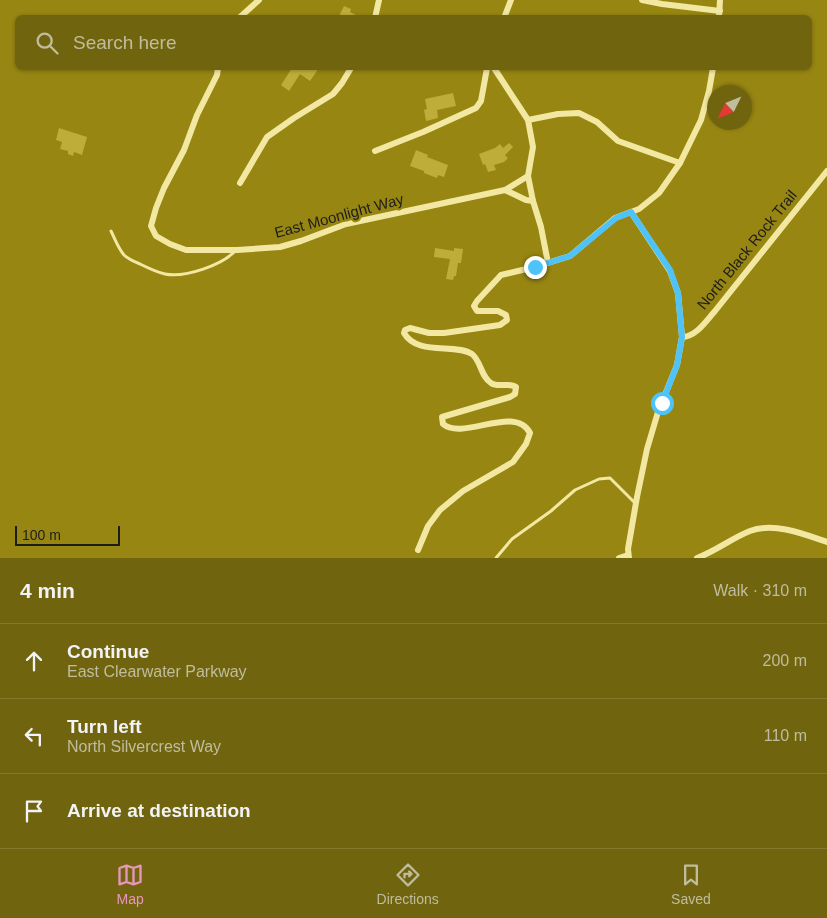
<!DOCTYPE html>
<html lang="en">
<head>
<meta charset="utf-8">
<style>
	:root { --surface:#71640e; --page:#796d1c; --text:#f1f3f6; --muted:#c0bd9e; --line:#83782e; --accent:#e797bd }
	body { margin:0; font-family:Arial,sans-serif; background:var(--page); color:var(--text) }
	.compass { position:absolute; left:707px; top:85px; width:45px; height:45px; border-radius:50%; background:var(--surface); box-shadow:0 1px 4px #0004; rotate:227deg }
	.scale { position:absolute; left:15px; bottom:12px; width:105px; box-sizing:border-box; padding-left:5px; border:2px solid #1d1d1d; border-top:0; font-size:14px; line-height:18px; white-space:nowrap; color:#1d1d1d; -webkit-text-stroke:4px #978612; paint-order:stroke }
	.stop { position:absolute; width:15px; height:15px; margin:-11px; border:4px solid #4fc3f7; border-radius:50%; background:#fff }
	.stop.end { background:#4fc3f7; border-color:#fff; box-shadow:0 1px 5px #0008 }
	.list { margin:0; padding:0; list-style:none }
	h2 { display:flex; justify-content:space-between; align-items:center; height:65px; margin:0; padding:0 20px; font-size:21px }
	h2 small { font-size:16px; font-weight:400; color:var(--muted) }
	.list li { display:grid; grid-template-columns:32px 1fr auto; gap:15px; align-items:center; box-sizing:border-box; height:75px; padding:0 20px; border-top:1px solid var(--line) }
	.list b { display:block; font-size:19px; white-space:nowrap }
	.list p { margin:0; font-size:16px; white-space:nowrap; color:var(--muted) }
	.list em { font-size:16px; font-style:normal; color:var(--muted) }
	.icon { flex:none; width:28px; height:28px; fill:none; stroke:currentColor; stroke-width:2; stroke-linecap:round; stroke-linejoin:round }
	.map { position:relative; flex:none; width:827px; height:558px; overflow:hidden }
	.search { position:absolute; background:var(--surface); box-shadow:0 1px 4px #0004; left:15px; right:15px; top:15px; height:55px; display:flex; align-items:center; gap:12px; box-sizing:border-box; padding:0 18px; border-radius:8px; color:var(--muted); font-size:19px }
	.sheet { height:290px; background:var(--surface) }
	nav { display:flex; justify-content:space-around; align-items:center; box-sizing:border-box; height:70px; border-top:1px solid var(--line); background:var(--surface); font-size:14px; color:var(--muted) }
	nav a { display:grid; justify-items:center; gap:2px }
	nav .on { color:var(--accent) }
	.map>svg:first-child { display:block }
</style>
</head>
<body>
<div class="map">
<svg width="827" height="558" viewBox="0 0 827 558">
	<rect width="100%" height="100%" fill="#978612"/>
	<g fill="#bfad3a">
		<polygon points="344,6 351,9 350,12 362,18 338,18"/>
		<polygon points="292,68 319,68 310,81 300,74 289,91 281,85"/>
		<polygon points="453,93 456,106 437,110 438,118 426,121 424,110 427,109 425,99"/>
		<polygon points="59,128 87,137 82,155 74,152 73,156 68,154 68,151 60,149 62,142 56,140"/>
		<polygon points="509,143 513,147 505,155 508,158 504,162 494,165 496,170 488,172 485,164 483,165 479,154 495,148 500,144 503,148"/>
		<polygon points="416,150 428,155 427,157 448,165 444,177 438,175 437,178 424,173 424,171 410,166"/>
		<polygon points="435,248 454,251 454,248 463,249 461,263 458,263 456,276 454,276 453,280 446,279 450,259 434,257"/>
	</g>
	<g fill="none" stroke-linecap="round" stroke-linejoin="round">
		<g stroke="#f3e8a2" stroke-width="3">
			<path d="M111 231C115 239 118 248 124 255 128 259 135 262 140 264 148 268 156 272 165 274 185 278 223 265 236 250"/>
			<polyline points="496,558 512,539 551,511 575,490 599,479 610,478 635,503"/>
		</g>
		<g stroke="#f3e8a2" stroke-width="6">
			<polyline points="642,0 662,4 720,11"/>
			<polyline points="239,18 259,0"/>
			<polyline points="375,18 379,0"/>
			<polyline points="504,18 511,0"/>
			<polyline points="719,18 720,0"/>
			<polyline points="218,68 217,75 197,115 184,150 164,188 156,208 151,226 156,236 170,244 186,250 237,250 280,247 301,241 346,224 505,190 528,176"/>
			<polyline points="494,68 528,120 533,147 528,176 533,201 541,227 548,263"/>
			<polyline points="528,120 558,114 579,113 597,122 618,141 680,163"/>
			<polyline points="375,151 423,132 476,108 481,101 487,68"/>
			<polyline points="240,183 267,137 294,118 333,94 342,83 351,68"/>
			<polyline points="505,190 526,200 533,201"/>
			<path d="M682 337C696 337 706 321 715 311L827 171"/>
			<path d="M418 550 428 526 440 510 463 491 513 462 526 444 530 433C515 404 463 441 443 424L442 417 510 397 515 394 516 387C509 382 498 388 491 383 481 377 481 361 472 354 455 343 417 356 404 333L405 330 410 328 429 333H444L500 325 507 320 506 315 498 311H477L474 306 477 301 501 275 535 267 570 256 615 218 639 209 659 193 680 163 701 120 709 91 713 68"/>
			<polyline points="619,558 628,555"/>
			<polyline points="629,558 628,549 637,497 647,449 658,412 677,365 682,337 678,293 670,271 631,212"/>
			<path d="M697 558C716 551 732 538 750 531 774 522 804 534 827 542"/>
		</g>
	</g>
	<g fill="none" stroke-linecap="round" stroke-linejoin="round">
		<polyline stroke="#4fc3f7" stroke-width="6" points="535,267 570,256 616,218 631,212 670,270 678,293 682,337 677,365 662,403"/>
	</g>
	<g text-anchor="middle" stroke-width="4.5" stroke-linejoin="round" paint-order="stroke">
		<g font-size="15" fill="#1d1d1d" stroke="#978612">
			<text transform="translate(339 216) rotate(-15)" y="5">East Moonlight Way</text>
			<text transform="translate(747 250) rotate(-51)" y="5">North Black Rock Trail</text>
		</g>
	</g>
</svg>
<svg class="compass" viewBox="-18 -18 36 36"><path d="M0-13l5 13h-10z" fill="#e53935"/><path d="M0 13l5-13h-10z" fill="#c0bd9e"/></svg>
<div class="scale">100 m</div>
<div class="stop" style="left:662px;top:403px"></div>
<div class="stop end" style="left:535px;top:267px"></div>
<div class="search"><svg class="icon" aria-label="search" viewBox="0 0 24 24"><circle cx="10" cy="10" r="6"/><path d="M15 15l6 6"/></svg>Search here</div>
</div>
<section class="sheet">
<h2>4 min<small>Walk · 310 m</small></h2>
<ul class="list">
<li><svg class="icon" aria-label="ahead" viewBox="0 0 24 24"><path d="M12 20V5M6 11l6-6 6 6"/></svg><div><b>Continue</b><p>East Clearwater Parkway</p></div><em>200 m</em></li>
<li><svg class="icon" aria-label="left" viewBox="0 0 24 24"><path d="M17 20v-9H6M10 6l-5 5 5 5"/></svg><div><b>Turn left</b><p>North Silvercrest Way</p></div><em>110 m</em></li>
<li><svg class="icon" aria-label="arrive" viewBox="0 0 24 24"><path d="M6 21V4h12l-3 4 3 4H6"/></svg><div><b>Arrive at destination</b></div></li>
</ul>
</section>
<nav>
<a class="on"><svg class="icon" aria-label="map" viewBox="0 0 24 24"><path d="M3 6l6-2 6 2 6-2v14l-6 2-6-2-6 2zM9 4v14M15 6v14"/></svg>Map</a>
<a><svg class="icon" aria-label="directions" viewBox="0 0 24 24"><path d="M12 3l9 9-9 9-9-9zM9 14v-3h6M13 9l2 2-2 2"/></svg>Directions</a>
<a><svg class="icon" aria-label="saved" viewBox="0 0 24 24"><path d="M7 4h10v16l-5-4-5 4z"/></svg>Saved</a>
</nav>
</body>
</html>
